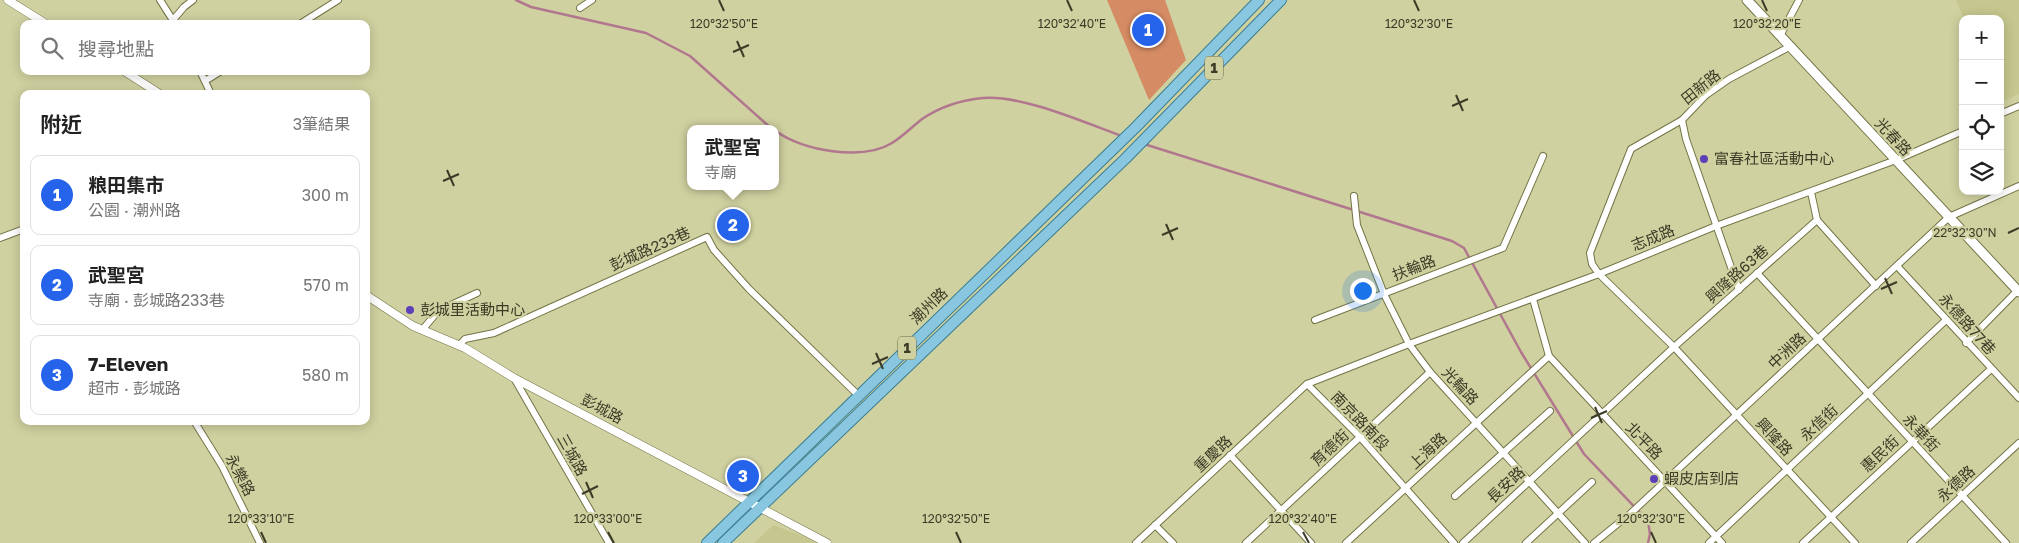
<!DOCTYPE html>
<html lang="zh-TW">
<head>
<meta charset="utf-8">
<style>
	:root { --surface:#fff; --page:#f2f2f2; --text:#222; --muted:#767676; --line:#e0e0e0; --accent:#2563eb }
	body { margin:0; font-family:"Golos Text","Noto Sans TC",sans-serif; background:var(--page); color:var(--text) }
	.controls { position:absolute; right:15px; top:15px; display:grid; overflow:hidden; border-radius:10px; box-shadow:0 2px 12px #0003 }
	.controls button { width:45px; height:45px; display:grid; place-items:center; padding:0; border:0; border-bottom:1px solid var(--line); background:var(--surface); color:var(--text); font:25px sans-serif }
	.you { position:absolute; left:1362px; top:290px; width:18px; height:18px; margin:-12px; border:4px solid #fff; border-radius:50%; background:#1a73e8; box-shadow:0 0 0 8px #1a73e833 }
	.badge { display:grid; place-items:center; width:32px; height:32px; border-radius:50%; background:var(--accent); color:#fff; font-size:16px; font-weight:700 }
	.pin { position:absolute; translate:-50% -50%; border:2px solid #fff; box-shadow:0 1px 5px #0006 }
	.popup { position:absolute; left:687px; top:125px; width:92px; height:65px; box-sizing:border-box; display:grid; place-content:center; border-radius:10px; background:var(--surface); filter:drop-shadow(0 1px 4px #0005); font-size:16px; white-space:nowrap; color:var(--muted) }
	.popup b { font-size:19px; color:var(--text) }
	.popup::after { content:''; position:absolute; left:50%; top:100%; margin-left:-10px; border:10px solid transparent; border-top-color:var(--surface) }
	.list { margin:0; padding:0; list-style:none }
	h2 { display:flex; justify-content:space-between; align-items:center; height:65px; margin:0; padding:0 20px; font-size:21px }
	h2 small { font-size:16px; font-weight:400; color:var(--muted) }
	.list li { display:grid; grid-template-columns:32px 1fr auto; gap:15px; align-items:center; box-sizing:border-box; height:80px; margin:0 10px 10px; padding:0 10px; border:1px solid var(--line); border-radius:10px }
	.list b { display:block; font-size:19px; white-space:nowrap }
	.list p { margin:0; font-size:16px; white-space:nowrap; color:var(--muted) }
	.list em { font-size:16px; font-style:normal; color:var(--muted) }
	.icon { flex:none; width:28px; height:28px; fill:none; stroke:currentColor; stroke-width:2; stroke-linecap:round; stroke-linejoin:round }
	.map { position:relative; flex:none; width:2019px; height:543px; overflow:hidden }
	.search { position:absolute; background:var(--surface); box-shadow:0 2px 12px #0003; left:20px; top:20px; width:350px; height:55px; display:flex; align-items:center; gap:12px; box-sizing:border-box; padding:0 18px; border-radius:10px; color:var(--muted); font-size:19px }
	.panel { position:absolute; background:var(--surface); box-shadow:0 2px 12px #0003; left:20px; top:90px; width:350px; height:335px; border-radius:10px }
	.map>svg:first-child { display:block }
</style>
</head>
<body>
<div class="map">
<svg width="2019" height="543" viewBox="0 0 2019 543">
	<rect width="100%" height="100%" fill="#d0d1a0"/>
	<g fill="#c6c78e">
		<polygon points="1956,0 2019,0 2019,94 2001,102 2000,100 2000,19 1964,19"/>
		<polygon points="773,525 821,543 754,543"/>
	</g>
	<polygon fill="#d58b63" points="1107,0 1165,0 1186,60 1149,100"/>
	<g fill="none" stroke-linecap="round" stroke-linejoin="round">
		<g stroke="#b1778e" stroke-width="2.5">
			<polyline points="516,0 531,7 646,33 690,56 772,129"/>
			<path d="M776 131C802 151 863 161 892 143 903 136 912 127 922 119 940 107 961 100 983 98 1023 95 1083 122 1122 136"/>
			<polyline points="1144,144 1452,241 1464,248 1521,352 1584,454 1648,521 1650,534 1648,543"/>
		</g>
		<defs>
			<g id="minor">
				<polyline points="160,0 174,22"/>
				<polyline points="580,8 592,0"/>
				<polyline points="173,20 184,7 193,0"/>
				<polyline points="300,24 338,0"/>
				<polyline points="1780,36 1799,0"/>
				<polyline points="1789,47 1729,79 1706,95 1682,120 1631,149 1590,253 1592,264 1599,274 1674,347 1855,543"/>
				<polyline points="200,71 211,94"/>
				<polyline points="205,81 221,71"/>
				<polyline points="2000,114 2019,106"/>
				<polyline points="1682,120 1686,139 1739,290"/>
				<polyline points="1811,192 1817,220 1876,286"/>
				<polyline points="1354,196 1357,225 1384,294 1409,344 1430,372 1585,543"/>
				<polyline points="0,238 24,229"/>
				<polyline points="1897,266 2019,398"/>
				<polyline points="1757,273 2006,543"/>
				<polyline points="1533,299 1549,356 1722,543"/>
				<polyline points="1315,320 1503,248 1543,156"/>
				<polyline points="423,329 438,311 477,293"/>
				<polyline points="1966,343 2019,289"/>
				<polyline points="459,345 465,339 494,333 707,237 714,250 749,289 858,395"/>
				<polyline points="514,378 609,543"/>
				<polyline points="1307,384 1360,437 1454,543"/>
				<polyline points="194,421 222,466 260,543"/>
				<polyline points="1230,455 1311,543"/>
				<polyline points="1455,496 1550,411"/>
				<polyline points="1155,525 1173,543"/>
				<polyline points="1136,543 1307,384 1409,344 1599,274 1716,226 1896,160 1963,131"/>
				<polyline points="1246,543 1430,372"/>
				<polyline points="1346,543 1549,356"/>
				<polyline points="1463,543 1674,347 1817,220"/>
				<polyline points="1526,543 1592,482"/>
				<polyline points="1594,543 1631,513 1949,217 2019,186"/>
				<polyline points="1709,543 1946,320"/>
				<polyline points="1803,543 1991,369"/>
				<polyline points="1911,543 2019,443"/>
			</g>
			<g id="tertiary">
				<polyline points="8,0 46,24"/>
				<polyline points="124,71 160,94"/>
				<polyline points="366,295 413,326 465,348 514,378 827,543"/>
			</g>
			<polyline id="secondary" points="1747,0 2019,292"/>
			<g id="primary">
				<polyline points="707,543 1136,127 1259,0"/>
				<polyline points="723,543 1125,159 1281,0"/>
			</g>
		</defs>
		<use href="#minor" stroke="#747547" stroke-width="8"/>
		<use href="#tertiary" stroke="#747547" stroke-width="9"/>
		<use href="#secondary" stroke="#747547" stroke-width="11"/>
		<use href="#primary" stroke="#3a7e92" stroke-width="12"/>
		<use href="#minor" stroke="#fff" stroke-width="6"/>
		<use href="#tertiary" stroke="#fff" stroke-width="8"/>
		<use href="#secondary" stroke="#fff" stroke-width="9"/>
		<use href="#primary" stroke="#89c7e0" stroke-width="10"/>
	</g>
	<path fill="none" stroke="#3b3b27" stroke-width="2" d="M719 0 724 11M1067 0 1072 11M1414 0 1419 11M1762 0 1767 11M737 41 744 57M733 52 749 45M1456 95 1463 111M1452 106 1468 99M447 170 454 186M443 181 459 174M1166 224 1173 240M2008 233 2019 228M1162 235 1178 228M1885 278 1892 294M1881 289 1897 282M876 353 883 369M872 364 888 357M1595 407 1602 423M1591 418 1607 411M586 482 593 498M582 494 598 486M261 532 266 543M608 532 614 543M956 532 961 543M1303 532 1309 543M1651 532 1656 543"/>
	<g fill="#5d3fb8" stroke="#d0d1a0" stroke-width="2">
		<circle cx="1704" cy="159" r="5"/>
		<circle cx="410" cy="310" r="5"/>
		<circle cx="1654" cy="479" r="5"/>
	</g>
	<g text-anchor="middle" stroke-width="4.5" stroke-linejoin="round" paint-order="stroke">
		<g fill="#d0d1a0" stroke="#68684b" stroke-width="1">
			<rect x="1205" y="56.5" width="18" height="23" rx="4"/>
			<rect x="898" y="336.5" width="18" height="23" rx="4"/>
		</g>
		<g font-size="14" font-weight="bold" fill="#3b3b27">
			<text x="1214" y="73">1</text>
			<text x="907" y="353">1</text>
		</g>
		<g font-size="15" fill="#3b3b27" stroke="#d0d1a0">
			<text transform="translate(1701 87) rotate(-39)" y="5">田新路</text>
			<text transform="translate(1893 137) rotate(47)" y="5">光春路</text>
			<text transform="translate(1653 238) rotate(-22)" y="5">志成路</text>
			<text transform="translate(650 249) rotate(-24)" y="5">彭城路233巷</text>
			<text transform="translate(1414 268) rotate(-21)" y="5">扶輪路</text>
			<text transform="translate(1737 274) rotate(-42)" y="5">興隆路63巷</text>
			<text transform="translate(929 306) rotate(-44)" y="5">潮州路</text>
			<text transform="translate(1967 324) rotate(48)" y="5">永德路77巷</text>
			<text transform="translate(1787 351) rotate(-43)" y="5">中洲路</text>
			<text transform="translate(1460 386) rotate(47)" y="5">光輪路</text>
			<text transform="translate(602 409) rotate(28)" y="5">彭城路</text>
			<text transform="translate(1360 421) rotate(46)" y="5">南京路南段</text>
			<text transform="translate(1819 423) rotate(-43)" y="5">永信街</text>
			<text transform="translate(1921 433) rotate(47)" y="5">永華街</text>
			<text transform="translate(1774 437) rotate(47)" y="5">興隆路</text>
			<text transform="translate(1644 441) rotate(46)" y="5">北平路</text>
			<text transform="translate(1330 448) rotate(-43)" y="5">育德街</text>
			<text transform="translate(1428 451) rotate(-43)" y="5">上海路</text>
			<text transform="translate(1213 454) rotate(-43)" y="5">重慶路</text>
			<text transform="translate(1880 454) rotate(-43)" y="5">惠民街</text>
			<text transform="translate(572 455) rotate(61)" y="5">三城路</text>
			<text transform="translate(240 475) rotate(62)" y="5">永樂路</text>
			<text transform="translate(1956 484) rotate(-43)" y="5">永德路</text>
			<text transform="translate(1506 485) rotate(-43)" y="5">長安路</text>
		</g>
		<g font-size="15" fill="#3b3b27" stroke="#d0d1a0" text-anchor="start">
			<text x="1714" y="164">富春社區活動中心</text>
			<text x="420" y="315">彭城里活動中心</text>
			<text x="1664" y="484">蝦皮店到店</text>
		</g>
	</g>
	<g font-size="12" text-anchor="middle" fill="#3b3b27" stroke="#d0d1a0" stroke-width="4.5" stroke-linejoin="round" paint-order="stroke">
		<text x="724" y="28">120°32'50"E</text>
		<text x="1072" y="28">120°32'40"E</text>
		<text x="1419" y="28">120°32'30"E</text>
		<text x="1767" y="28">120°32'20"E</text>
		<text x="1965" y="237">22°32'30"N</text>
		<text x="261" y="523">120°33'10"E</text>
		<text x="608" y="523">120°33'00"E</text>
		<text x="956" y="523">120°32'50"E</text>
		<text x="1303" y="523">120°32'40"E</text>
		<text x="1651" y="523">120°32'30"E</text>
	</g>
</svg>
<div class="controls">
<button>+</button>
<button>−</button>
<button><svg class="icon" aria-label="locate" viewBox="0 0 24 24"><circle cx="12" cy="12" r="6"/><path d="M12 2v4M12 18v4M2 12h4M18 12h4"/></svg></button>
<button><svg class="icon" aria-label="layers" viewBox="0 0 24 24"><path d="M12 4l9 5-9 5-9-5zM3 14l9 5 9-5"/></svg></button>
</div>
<div class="you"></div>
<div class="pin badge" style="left:1148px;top:30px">1</div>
<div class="pin badge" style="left:733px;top:225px">2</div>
<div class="popup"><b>武聖宮</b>寺廟</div>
<div class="pin badge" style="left:743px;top:476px">3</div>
<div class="search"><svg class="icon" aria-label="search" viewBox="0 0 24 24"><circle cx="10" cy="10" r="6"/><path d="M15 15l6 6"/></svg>搜尋地點</div>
<section class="panel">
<h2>附近<small>3筆結果</small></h2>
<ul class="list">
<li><span class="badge">1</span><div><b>粮田集市</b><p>公園 · 潮州路</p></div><em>300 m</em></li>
<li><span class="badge">2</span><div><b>武聖宮</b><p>寺廟 · 彭城路233巷</p></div><em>570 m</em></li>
<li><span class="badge">3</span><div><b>7-Eleven</b><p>超市 · 彭城路</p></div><em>580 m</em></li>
</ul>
</section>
</div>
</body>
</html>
